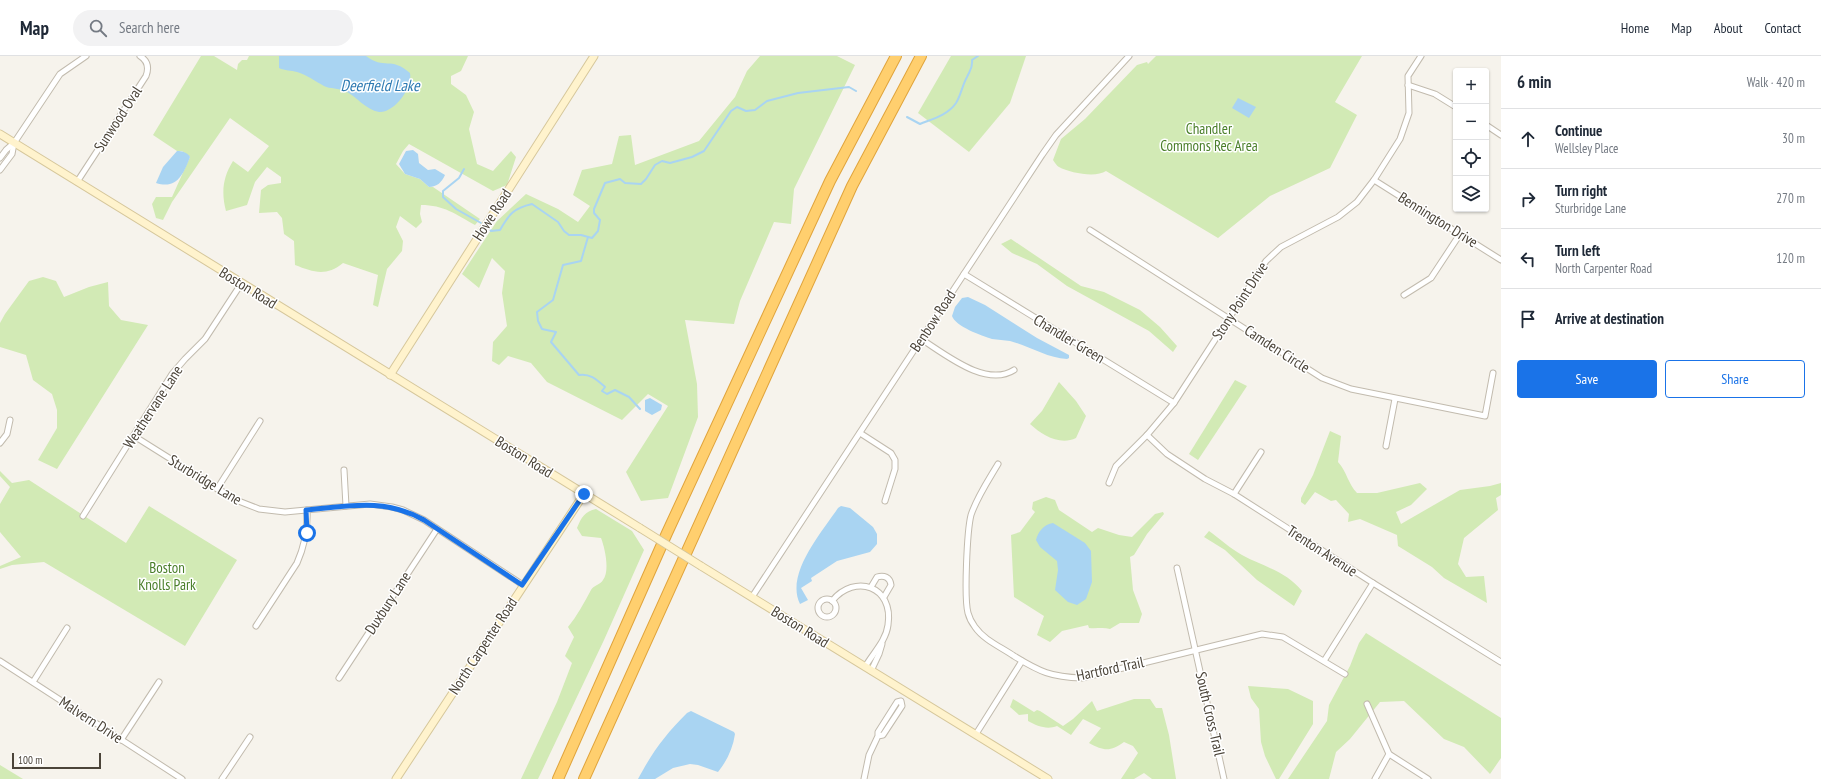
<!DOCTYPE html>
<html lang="en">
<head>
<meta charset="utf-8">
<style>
	:root { --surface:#fff; --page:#f2f2f3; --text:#1f2937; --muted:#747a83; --line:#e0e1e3; --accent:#1a73e8 }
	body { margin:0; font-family:"PT Sans Narrow",sans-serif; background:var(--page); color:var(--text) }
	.controls { position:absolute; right:12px; top:12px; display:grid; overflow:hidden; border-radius:4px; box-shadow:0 1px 3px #0004 }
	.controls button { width:36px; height:36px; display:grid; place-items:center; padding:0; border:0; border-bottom:1px solid var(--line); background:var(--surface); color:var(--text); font:20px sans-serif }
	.scale { position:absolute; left:12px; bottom:10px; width:89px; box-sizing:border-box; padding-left:4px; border:2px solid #4b4439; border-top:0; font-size:11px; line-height:14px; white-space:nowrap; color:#4b4439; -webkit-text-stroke:3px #fff; paint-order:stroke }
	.stop { position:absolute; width:12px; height:12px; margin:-9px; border:3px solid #1a73e8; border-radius:50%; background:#fff }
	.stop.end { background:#1a73e8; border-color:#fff; box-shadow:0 1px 4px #0008 }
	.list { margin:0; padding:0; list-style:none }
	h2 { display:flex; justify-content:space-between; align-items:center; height:52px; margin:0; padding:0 16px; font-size:17px }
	h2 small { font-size:13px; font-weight:400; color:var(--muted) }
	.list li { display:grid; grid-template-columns:26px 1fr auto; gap:12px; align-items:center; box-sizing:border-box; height:60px; padding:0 16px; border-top:1px solid var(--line) }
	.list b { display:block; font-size:15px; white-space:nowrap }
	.list p { margin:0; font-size:13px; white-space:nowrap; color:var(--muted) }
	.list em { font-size:13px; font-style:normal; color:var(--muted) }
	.actions { display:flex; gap:8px; padding:12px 16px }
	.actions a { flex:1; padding:9px 0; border:1px solid var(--accent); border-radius:4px; text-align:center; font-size:14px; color:var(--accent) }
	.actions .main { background:var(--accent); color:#fff }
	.icon { flex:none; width:22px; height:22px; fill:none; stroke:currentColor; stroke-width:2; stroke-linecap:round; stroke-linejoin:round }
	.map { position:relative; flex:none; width:1501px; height:723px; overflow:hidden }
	header { display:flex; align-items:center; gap:24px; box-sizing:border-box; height:56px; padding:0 20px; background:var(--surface); border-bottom:1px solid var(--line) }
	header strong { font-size:19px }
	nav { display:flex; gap:22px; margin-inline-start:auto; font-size:14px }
	.search { width:280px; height:36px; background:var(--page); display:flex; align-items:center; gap:10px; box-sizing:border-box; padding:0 14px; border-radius:22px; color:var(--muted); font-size:15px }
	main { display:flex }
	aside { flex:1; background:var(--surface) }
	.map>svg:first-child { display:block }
</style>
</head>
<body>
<header>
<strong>Map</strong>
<div class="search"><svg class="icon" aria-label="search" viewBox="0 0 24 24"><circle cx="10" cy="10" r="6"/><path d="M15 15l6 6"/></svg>Search here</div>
<nav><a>Home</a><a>Map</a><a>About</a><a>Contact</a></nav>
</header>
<main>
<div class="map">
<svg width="1501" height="723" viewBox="0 0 1501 723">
	<rect width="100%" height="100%" fill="#f6f3ec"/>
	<g fill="#d2eab5">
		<path d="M201 0H214L237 14 238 8 242 4H247L249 0H468L461 15 451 20V28L466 39 474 56 469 73 477 108 493 115 511 95 516 101 507 129 493 135 409 88 403 95 396 108 405 118 420 123 429 131H433L480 163 475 169C455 158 444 149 421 149L420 158 422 166 416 172 400 160 396 171 403 185 402 195 387 213 378 251 373 249 378 219 343 207C326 221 313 216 295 209L294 185 284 178 282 162 277 156 259 157 261 134 268 129 281 127V121L267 111 255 126 247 149 226 155C221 136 223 121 233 105L248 116 269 90 230 62 172 146 163 164 156 162 152 148 156 141H172L190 101 182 95H177L153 79Z"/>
		<polygon points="760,0 837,0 855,9 794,133 791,168 774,166 740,245 734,268 685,264 697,328 698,361 668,442 641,445 626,416 668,350 648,338 622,364 547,326 531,307 508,300 499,309 492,305 493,286 507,270 502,237 505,215 492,202 479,232 462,218 497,165 526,138 558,153 578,166 590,150 573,139 582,114 612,108 619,80 631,79 635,109 699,85 735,41 747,15"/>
		<polygon points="951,0 1026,0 1010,47 969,96 918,57"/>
		<path d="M1156 0H1362L1335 46 1357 59 1330 112 1270 140 1218 182 1106 115C1096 122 1070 117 1059 111 1057 110 1055 107 1053 104L1061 83 1085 63 1137 9 1147 6 1148 8Z"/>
		<polygon points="1011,183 1081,230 1104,236 1140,254 1160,271 1177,290 1173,296 1149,275 1067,230 1037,208 1012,197 1001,188"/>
		<polygon points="43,221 56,225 64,241 89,231 108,226 109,250 121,264 148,269 57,413 38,404 57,372 57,354 52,338 33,324 26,299 0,291 0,267 5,258 29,225"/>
		<polygon points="1235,324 1247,330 1198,404 1189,398"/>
		<path d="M1059 326 1076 345 1086 360 1076 382C1060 390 1042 379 1030 368L1042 355Z"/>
		<path d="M1330 375 1341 380 1338 406C1347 416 1348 428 1357 437H1377L1420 427 1427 433 1411 449 1396 456 1401 468 1460 434 1490 430 1501 427V439L1496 442 1498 454 1464 482 1458 508 1466 521 1484 520 1487 547 1444 522 1432 511 1398 490 1397 479 1360 463 1348 466 1349 458 1336 444 1331 445 1315 436 1305 449 1301 446V442L1313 419Z"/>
		<polygon points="0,415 12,427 29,424 126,487 149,450 237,504 185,590 44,506 12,509 0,513 0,510 21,501 0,476 0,448 10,431 0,420"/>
		<path d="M1046 441 1055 444 1059 454 1092 476 1098 472 1119 479 1132 481 1155 458 1163 456 1164 458 1147 478 1134 499 1130 501 1133 534 1142 558 1139 567H1120L1110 573C1103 571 1096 573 1089 572L1088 569 1062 575 1050 586 1037 579 1044 560 1014 541 1011 479 1020 476 1035 456 1032 453 1033 446Z"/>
		<path d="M596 453 632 475 644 494 604 584 538 723H521L557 646 572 607 565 600 574 581 568 571C577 560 584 547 591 534 594 529 600 529 603 524 610 515 605 492 601 482L582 480 577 472C581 462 585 455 596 453Z"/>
		<path d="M1209 475C1220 483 1231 493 1242 499 1264 511 1286 515 1302 535L1294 550 1257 524 1225 494 1204 481Z"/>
		<polygon points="1366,577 1501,662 1501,702 1490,718 1464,691 1444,683 1404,645 1380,646 1350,683 1336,696 1329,723 1288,723 1327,665 1329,649 1350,610 1359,587"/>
		<polygon points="1248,630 1288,633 1313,645 1313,668 1279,723 1276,723 1265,700 1261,686 1259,653 1251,642"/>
		<path d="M1013 643 1034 656 1037 654 1040 655 1063 670 1073 663 1092 645 1097 655 1134 643H1150L1156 652H1162L1169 679 1176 723H1152L1144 717 1134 723H1121L1138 697 1133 690 1124 686C1110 696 1104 695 1089 687L1101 672 1083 663 1071 679 1057 670C1047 674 1037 670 1028 665V658L1019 659 1010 651Z"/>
		<polygon points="0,709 23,723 0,723"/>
	</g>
	<g fill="#a9d4f2">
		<path d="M279 0H366C384 14 391 0 410 17 413 31 395 57 379 56 366 54 356 40 345 35 339 32 330 33 324 30 315 25 307 19 297 16 291 14 285 15 279 12Z"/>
		<polygon points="1238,42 1256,51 1249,62 1232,52"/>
		<path d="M413 94 418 98 419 107 428 114 435 113 445 119C442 126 437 131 429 131L420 123 405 118 399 108 406 95Z"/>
		<path d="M177 95C182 95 187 96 190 101 184 117 177 134 156 127L163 111Z"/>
		<path d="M968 241 985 249 1037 282 1069 299V302L1067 303C1047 302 1029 290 1010 285 1004 284 998 284 992 283 982 280 955 270 952 260L955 251 962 242Z"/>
		<polygon points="650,342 662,349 661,354 652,359 645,355 645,344"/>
		<path d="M841 450 850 452 873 471 877 478V488L870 496 837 505 811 522 812 525 801 532 808 544 800 548C785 518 822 476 838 452Z"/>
		<path d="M1053 467 1085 487 1091 495 1092 526 1086 543 1077 549 1068 546 1055 534 1058 514 1057 505 1040 491 1036 484C1038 476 1044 468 1053 467Z"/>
		<path d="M691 655 734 676 735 678C733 692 727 705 718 716L698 709 690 708 673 712 655 723H638C653 695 665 679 687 657Z"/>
	</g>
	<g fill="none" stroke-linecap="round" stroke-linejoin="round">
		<g stroke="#a9d4f2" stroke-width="2">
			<path d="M907 61 920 68C932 63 948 59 956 47 961 39 962 30 967 21 970 14 973 12 972 4L978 0"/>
			<polyline points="464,113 459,122 443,135 443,141 456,153 481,167"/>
			<path d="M490 173 491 175 500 174C509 158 514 152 532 148L558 166 564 175 569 179H581L592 182 598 175 600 164 594 157V153L605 127 620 123 625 127 641 128 646 123 655 109 662 105 670 107 692 101 704 95 731 55 737 51 746 55 755 54 767 45 798 37 849 31 856 35"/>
			<path d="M588 181 581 205 563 209 553 244 537 256 538 265 542 273 556 276 551 286 579 319C590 317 597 324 605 331L602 335 607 338 615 334 629 341 640 353"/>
		</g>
		<defs>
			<g id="street">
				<polyline points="1408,29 1435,38 1456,51"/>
				<polyline points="1486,69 1501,79"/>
				<polyline points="0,102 6,94 14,87 60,18 86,0"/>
				<polyline points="0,114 12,98 14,87"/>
				<polyline points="1374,124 1501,204"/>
				<path d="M77 126 146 20C149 12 148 5 140 0"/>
				<polyline points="1090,174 1322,322 1351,333 1485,360 1493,317"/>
				<polyline points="964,218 1174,347"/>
				<polyline points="1404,239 1431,222 1460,178"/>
				<path d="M921 283C945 298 986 332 1014 314"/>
				<polyline points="860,377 891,397 895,404 895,413 885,445"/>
				<polyline points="1147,379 1167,398 1205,423 1234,438 1373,527 1501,606"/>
				<polyline points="134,380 236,444 259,453 285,456 370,448 392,451 403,454 424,464 523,529"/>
				<polyline points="0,387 7,378 10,364"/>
				<polyline points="1386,390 1395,343"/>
				<path d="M998 408C988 425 977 441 971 459 967 475 964 542 968 557 969 561 972 567 975 571 984 584 1001 591 1014 600 1040 616 1051 621 1082 622L1262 578 1283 581 1345 618"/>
				<polyline points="344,414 346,450"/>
				<polyline points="1109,427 1116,410 1147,379 1174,347 1266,205 1281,191 1338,161 1357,146 1374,124 1400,83 1409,57 1408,20 1421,0"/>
				<polyline points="217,433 260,365"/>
				<polyline points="1234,438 1261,396"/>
				<polyline points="83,460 172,318 185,303 205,283 241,228"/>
				<polyline points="1177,512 1224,723"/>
				<path d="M871 531 877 521C884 519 890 521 891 529L884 541"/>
				<polyline points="752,541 1042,99 1056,79 1129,0"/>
				<circle cx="827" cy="552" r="9"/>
				<path d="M832 545C855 517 894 530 888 569 886 585 873 597 865 611"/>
				<path d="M256 570 297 507C305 489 308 473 307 454"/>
				<polyline points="0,605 182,723"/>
				<polyline points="1324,605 1373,527"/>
				<polyline points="871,615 879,598 882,588"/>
				<polyline points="339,622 437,473"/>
				<polyline points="33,626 67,572"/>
				<polyline points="1367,648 1389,698 1428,723"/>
				<polyline points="976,678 1022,605"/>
				<polyline points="121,684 159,626"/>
				<polyline points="222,723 250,681"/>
				<polyline points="864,723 869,699 878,680 878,676 897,646 901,645 902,650 883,679 878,680"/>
				<polyline points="1375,723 1389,698"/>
			</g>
			<g id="secondary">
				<polyline points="0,78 640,472"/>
				<polyline points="390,319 594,0"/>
				<polyline points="701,510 1048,723"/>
				<polyline points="396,723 584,438"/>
			</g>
			<g id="highway">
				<polyline points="558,723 667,477 830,125 896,0"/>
				<polyline points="584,723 852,130 921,0"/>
			</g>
		</defs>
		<use href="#street" stroke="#c2bbae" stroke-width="7"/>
		<use href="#secondary" stroke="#d6c79b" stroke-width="9"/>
		<use href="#highway" stroke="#e0a43c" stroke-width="12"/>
		<use href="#street" stroke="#fff" stroke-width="5"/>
		<use href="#secondary" stroke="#fff3cd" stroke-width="7"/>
		<use href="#highway" stroke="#ffcf6e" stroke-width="10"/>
		<defs>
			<polyline id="secondary-bridge" points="640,472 701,510"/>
		</defs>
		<use href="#secondary-bridge" stroke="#d6c79b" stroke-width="9" stroke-linecap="butt"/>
		<use href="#secondary-bridge" stroke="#fff3cd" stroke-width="7"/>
	</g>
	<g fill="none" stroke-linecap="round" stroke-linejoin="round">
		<path stroke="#1a73e8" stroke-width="5" d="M307 477 306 454C349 450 385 442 424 464L522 529 584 438"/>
	</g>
	<g text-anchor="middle" stroke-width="3" stroke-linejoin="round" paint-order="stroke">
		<g font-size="15" fill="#4b4439" stroke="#fff">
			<text transform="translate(118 63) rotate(-57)" y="5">Sunwood Oval</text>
			<text transform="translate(492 159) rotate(-57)" y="5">Howe Road</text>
			<text transform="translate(1438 164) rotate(32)" y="5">Bennington Drive</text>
			<text transform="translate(248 232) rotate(32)" y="5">Boston Road</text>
			<text transform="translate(1240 245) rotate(-57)" y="5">Stony Point Drive</text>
			<text transform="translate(933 265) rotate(-57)" y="5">Benbow Road</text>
			<text transform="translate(1069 283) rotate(31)" y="5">Chandler Green</text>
			<text transform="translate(1277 293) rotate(33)" y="5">Camden Circle</text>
			<text transform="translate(153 351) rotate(-57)" y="5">Weathervane Lane</text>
			<text transform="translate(524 401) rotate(32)" y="5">Boston Road</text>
			<text transform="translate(205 424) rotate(31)" y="5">Sturbridge Lane</text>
			<text transform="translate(1322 495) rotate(33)" y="5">Trenton Avenue</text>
			<text transform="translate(388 547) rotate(-57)" y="5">Duxbury Lane</text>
			<text transform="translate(800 571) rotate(32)" y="5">Boston Road</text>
			<text transform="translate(483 590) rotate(-57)" y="5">North Carpenter Road</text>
			<text transform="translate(1110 613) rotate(-12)" y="5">Hartford Trail</text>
			<text transform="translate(1210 658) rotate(77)" y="5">South Cross Trail</text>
			<text transform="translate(91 664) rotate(33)" y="5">Malvern Drive</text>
		</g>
		<g font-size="15" fill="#4a7f2a" stroke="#fff">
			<text x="1209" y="78">Chandler<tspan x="1209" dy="17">Commons Rec Area</tspan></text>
			<text x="167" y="517">Boston<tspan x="167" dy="17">Knolls Park</tspan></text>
		</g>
		<g font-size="16" font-style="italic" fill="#2e7ab2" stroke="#fff">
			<text x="380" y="35">Deerfield Lake</text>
		</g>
	</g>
</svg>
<div class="controls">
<button>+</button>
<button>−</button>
<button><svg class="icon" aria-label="locate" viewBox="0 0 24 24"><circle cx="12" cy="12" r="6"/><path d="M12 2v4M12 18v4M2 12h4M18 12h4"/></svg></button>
<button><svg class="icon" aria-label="layers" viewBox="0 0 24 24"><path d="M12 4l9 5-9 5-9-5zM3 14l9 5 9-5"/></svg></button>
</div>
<div class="scale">100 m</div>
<div class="stop" style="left:307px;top:477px"></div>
<div class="stop end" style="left:584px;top:438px"></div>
</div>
<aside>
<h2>6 min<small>Walk · 420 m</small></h2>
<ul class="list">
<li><svg class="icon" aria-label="ahead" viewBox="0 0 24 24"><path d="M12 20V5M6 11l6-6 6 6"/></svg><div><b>Continue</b><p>Wellsley Place</p></div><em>30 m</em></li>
<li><svg class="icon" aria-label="right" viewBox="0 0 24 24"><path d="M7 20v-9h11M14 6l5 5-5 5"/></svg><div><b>Turn right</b><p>Sturbridge Lane</p></div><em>270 m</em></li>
<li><svg class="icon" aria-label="left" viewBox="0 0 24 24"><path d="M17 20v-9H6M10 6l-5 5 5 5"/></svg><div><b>Turn left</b><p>North Carpenter Road</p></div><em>120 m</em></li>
<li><svg class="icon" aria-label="arrive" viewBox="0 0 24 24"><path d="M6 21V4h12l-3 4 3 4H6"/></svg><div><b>Arrive at destination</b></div></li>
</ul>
<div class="actions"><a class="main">Save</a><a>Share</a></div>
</aside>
</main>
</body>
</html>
